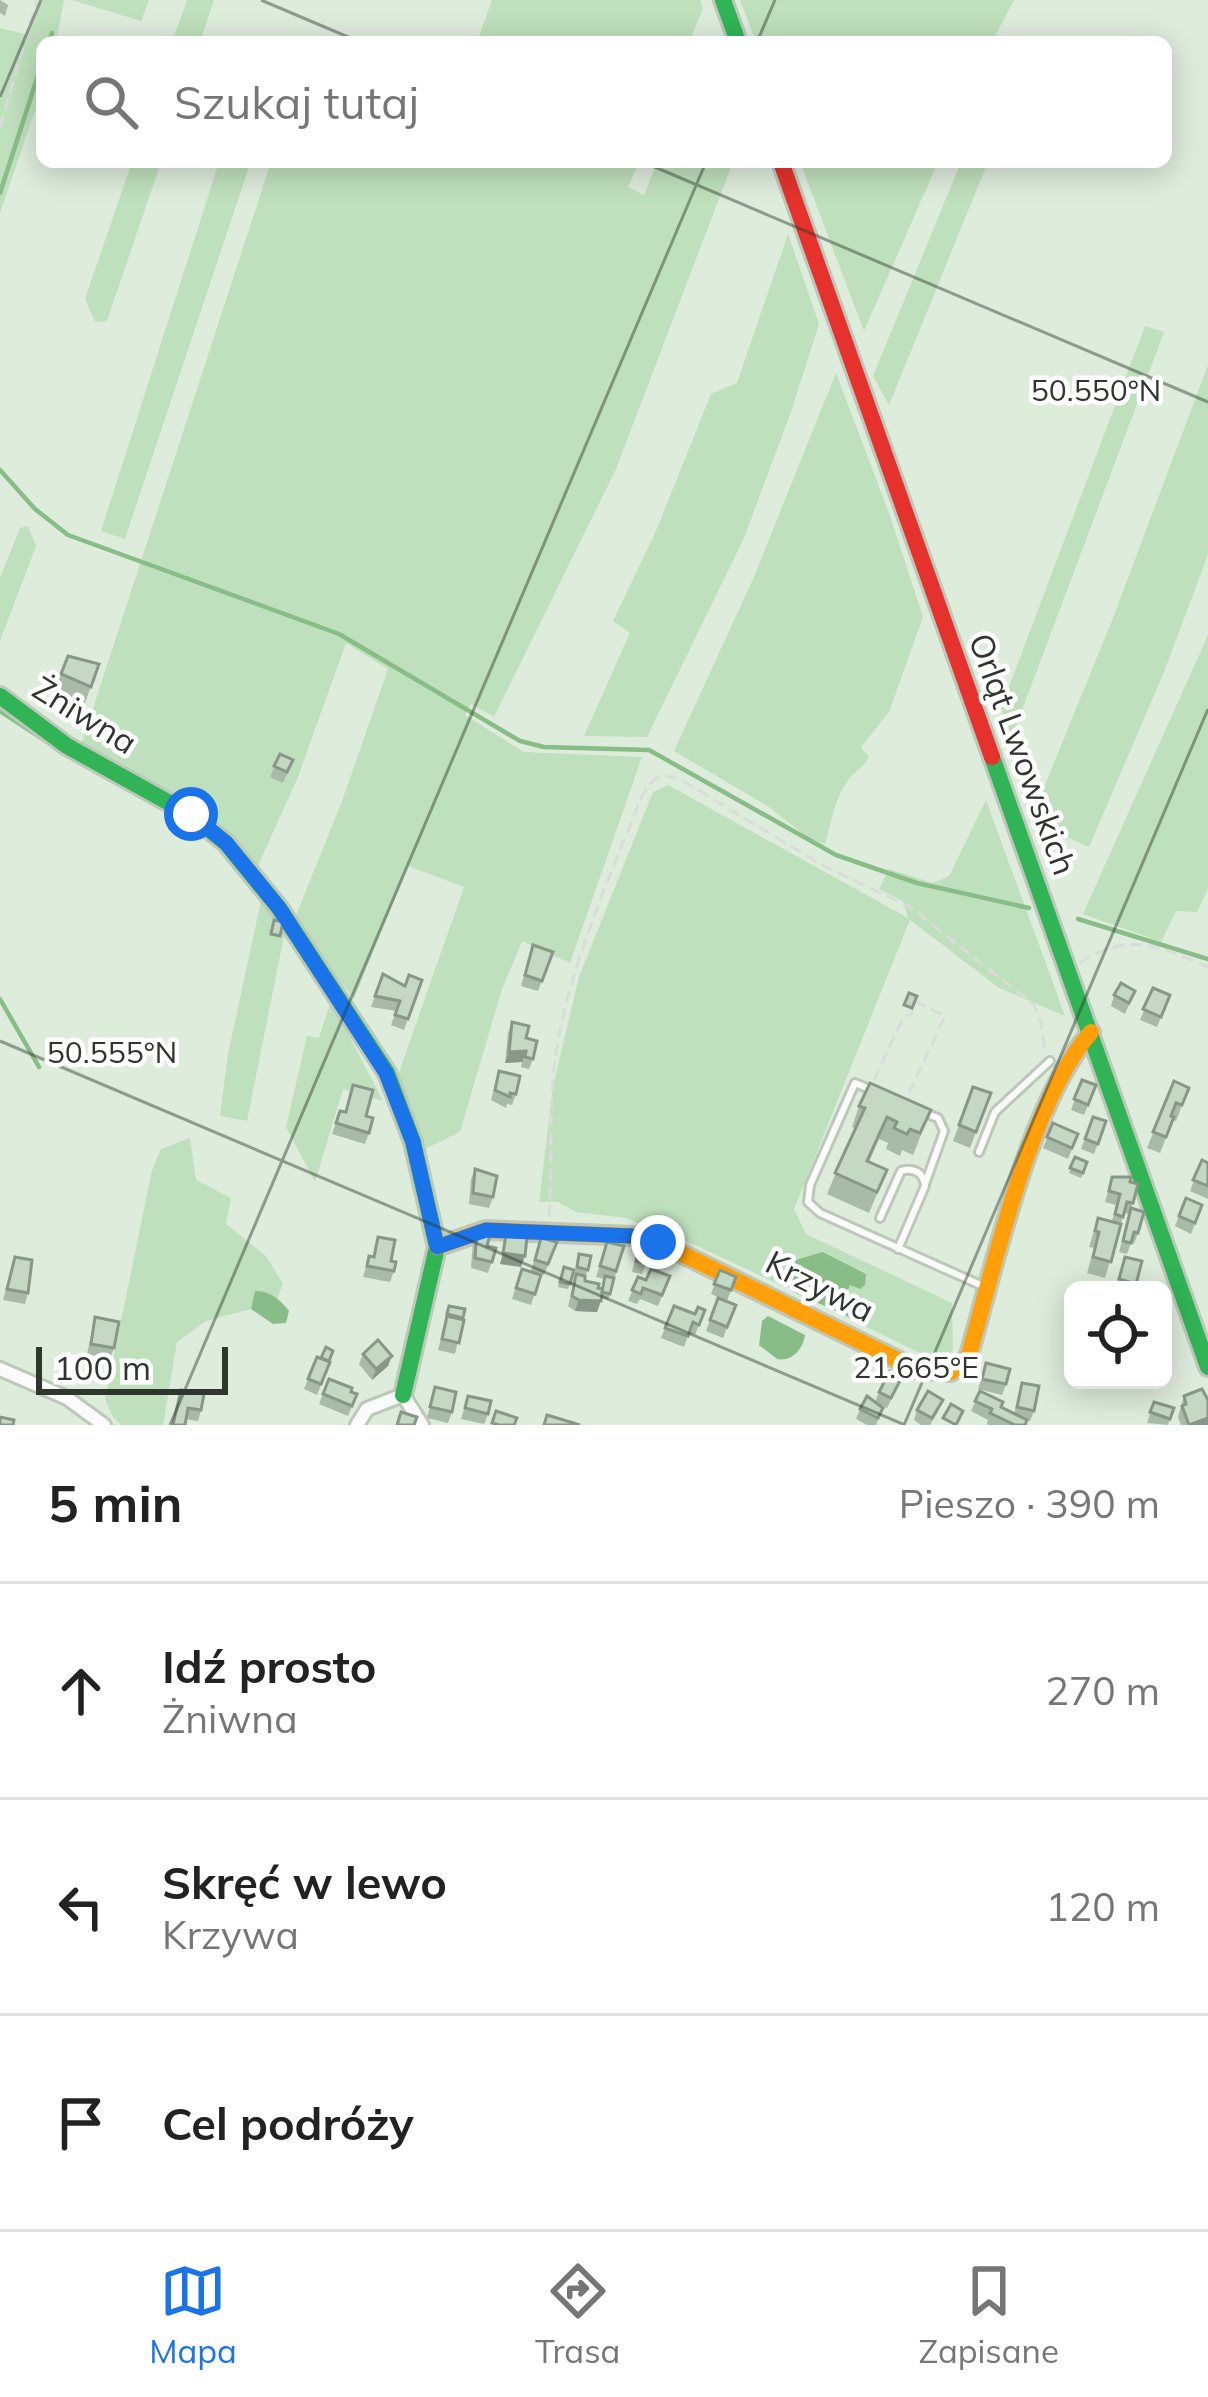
<!DOCTYPE html>
<html lang="pl">
<head>
<meta charset="utf-8">
<style>
	:root { --surface:#fff; --page:#f2f2f2; --text:#222; --muted:#767676; --line:#e0e0e0; --accent:#1a73e8 }
	body { margin:0; font-family:Mulish,sans-serif; background:var(--page); color:var(--text) }
	.controls { position:absolute; right:36px; bottom:36px; display:grid; overflow:hidden; border-radius:18px; box-shadow:0 6px 30px #0003 }
	.controls button { width:108px; height:108px; display:grid; place-items:center; padding:0; border:0; border-bottom:3px solid var(--line); background:var(--surface); color:var(--text); font:60px sans-serif }
	.scale { position:absolute; left:36px; bottom:30px; width:192px; box-sizing:border-box; padding-left:12px; border:6px solid #2d372d; border-top:0; font-size:33px; line-height:42px; white-space:nowrap; color:#2d372d; -webkit-text-stroke:9px #fff; paint-order:stroke }
	.stop { position:absolute; width:36px; height:36px; margin:-27px; border:9px solid #1a73e8; border-radius:50%; background:#fff }
	.stop.end { background:#1a73e8; border-color:#fff; box-shadow:0 3px 12px #0008 }
	.list { margin:0; padding:0; list-style:none }
	h2 { display:flex; justify-content:space-between; align-items:center; height:156px; margin:0; padding:0 48px; font-size:51px }
	h2 small { font-size:39px; font-weight:400; color:var(--muted) }
	.list li { display:grid; grid-template-columns:78px 1fr auto; gap:36px; align-items:center; box-sizing:border-box; height:216px; padding:0 48px; border-top:3px solid var(--line) }
	.list b { display:block; font-size:45px; white-space:nowrap }
	.list p { margin:0; font-size:39px; white-space:nowrap; color:var(--muted) }
	.list em { font-size:39px; font-style:normal; color:var(--muted) }
	.icon { flex:none; width:66px; height:66px; fill:none; stroke:currentColor; stroke-width:2; stroke-linecap:round; stroke-linejoin:round }
	.map { position:relative; flex:none; width:1208px; height:1425px; overflow:hidden }
	.search { position:absolute; background:var(--surface); box-shadow:0 6px 30px #0003; left:36px; right:36px; top:36px; height:132px; display:flex; align-items:center; gap:30px; box-sizing:border-box; padding:0 42px; border-radius:18px; color:var(--muted); font-size:45px }
	.sheet { height:804px; background:var(--surface) }
	nav { display:flex; justify-content:space-around; align-items:center; box-sizing:border-box; height:168px; border-top:3px solid var(--line); background:var(--surface); font-size:33px; color:var(--muted) }
	nav a { display:grid; justify-items:center; gap:6px }
	nav .on { color:var(--accent) }
	.map>svg:first-child { display:block }
</style>
</head>
<body>
<div class="map">
<svg width="1208" height="1425" viewBox="0 0 1208 1425">
	<rect width="100%" height="100%" fill="#deecdc"/>
	<g fill="#bfe0bc">
		<polygon points="42,0 64,0 56,42 42,42 42,90 0,213 0,28 28,35"/>
		<polygon points="72,0 149,0 141,21"/>
		<polygon points="187,0 214,0 200,42 172,42"/>
		<polygon points="492,0 700,0 703,9 689,42 477,42"/>
		<polygon points="740,0 1014,0 992,42 756,42"/>
		<polygon points="132,162 161,162 107,321 95,322 85,299"/>
		<polygon points="219,162 250,164 125,539 101,531"/>
		<polygon points="271,162 639,162 628,187 644,195 657,162 733,162 616,469 494,717 471,704 465,715 524,752 642,757 570,963 522,941 501,992 460,1132 423,1150 397,1078 464,887 408,866 354,999 294,920 341,804 388,669 346,643 298,777 256,870 160,789 82,742"/>
		<polygon points="800,162 938,162 864,331"/>
		<polygon points="961,162 988,162 889,405 873,376"/>
		<polygon points="788,234 819,324 792,409 744,538 647,737 584,736 630,633 613,621 656,531 711,394 737,383"/>
		<polygon points="1145,326 1164,332 1012,737 1001,708"/>
		<polygon points="1208,365 1208,555 1164,672 1089,847 1044,827 1038,802 1113,618"/>
		<path d="M836 373 890 516 923 617 889 712 861 747 869 757C863 768 856 770 849 779 835 797 831 822 825 844L808 838 769 807 674 751 753 579Z"/>
		<polygon points="28,526 36,546 0,641 0,578 20,528"/>
		<polygon points="1208,635 1208,889 1197,912 1176,911 1161,942 1083,914"/>
		<polygon points="668,785 908,918 903,901 879,889 889,869 933,883 949,876 986,800 1065,1016 999,988 910,920 794,1209 806,1234 952,1303 953,1351 936,1361 840,1314 849,1317 854,1304 845,1297 850,1285 866,1274 823,1252 781,1281 785,1287 697,1246 625,1218 576,1212 558,1202 539,1202 553,1086 579,977 653,792"/>
		<polygon points="261,901 285,931 247,1121 220,1116 228,1054"/>
		<polygon points="331,1001 383,1101 343,1089 315,1182 286,1127 307,1036 319,1038"/>
		<polygon points="190,1138 196,1180 231,1198 226,1224 266,1256 283,1284 277,1299 256,1291 251,1309 206,1321 177,1342 163,1425 121,1425 113,1417 105,1399 152,1170 161,1149"/>
	</g>
	<g fill="#89bd87">
		<polygon points="823,1252 866,1274 865,1285 860,1289 850,1285 845,1297 856,1307 849,1317 796,1293 781,1281 792,1261"/>
		<path d="M255 1291C269 1290 282 1301 289 1311L286 1323 273 1324 251 1309Z"/>
		<path d="M768 1316 805 1335C803 1349 792 1362 777 1359L759 1345 762 1321Z"/>
	</g>
	<g fill="none" stroke-linecap="round" stroke-linejoin="round">
		<g stroke="#89bd87" stroke-width="4.5">
			<polyline points="49,42 52,33"/>
			<polyline points="0,193 42,63"/>
			<polyline points="0,470 35,509 68,535 339,634 520,741 544,747 649,750 836,855 917,883 1029,908"/>
			<polyline points="0,711 69,756"/>
			<polyline points="1078,919 1208,959"/>
			<polyline points="0,999 39,1067"/>
		</g>
		<defs>
			<g id="lane">
				<polyline points="874,1091 855,1083 810,1185 808,1202 820,1213 985,1287"/>
				<polyline points="924,1113 938,1118 944,1131 925,1184"/>
				<polyline points="979,1152 995,1112 1050,1061"/>
				<path d="M880 1218 901 1171C914 1167 924 1173 925 1186L898 1249"/>
			</g>
			<g id="street">
				<polyline points="0,1369 67,1398 104,1425"/>
				<polyline points="357,1425 367,1409 403,1395 422,1425"/>
			</g>
			<g id="fast">
				<polyline points="723,0 738,42"/>
				<polyline points="0,696 67,746 191,815 226,843 279,908 387,1073 413,1142 437,1247 403,1395"/>
				<polyline points="992,757 1208,1367"/>
			</g>
			<path id="slow" d="M437 1247 486 1230 632 1236 658 1242 916 1369 951 1372 968 1358C995 1265 1029 1103 1091 1032"/>
			<polyline id="jam" points="781,162 992,757"/>
		</defs>
		<use href="#lane" stroke="#bdc8bb" stroke-width="12"/>
		<use href="#street" stroke="#bdc8bb" stroke-width="18"/>
		<use href="#fast" stroke="#bdc8bb" stroke-width="22"/>
		<use href="#slow" stroke="#bdc8bb" stroke-width="22"/>
		<use href="#jam" stroke="#bdc8bb" stroke-width="22"/>
		<g stroke="#d9ddd9" stroke-width="3" stroke-dasharray="12 6" stroke-linecap="butt">
			<polyline points="0,128 37,0"/>
			<path d="M1080 963C1128 931 1159 946 1208 967"/>
			<polyline points="874,1080 904,1016 911,1015 916,1002 945,1016 905,1102"/>
			<path d="M549 1217C553 1164 548 1113 555 1060 568 968 607 884 641 798 652 777 661 771 683 781L822 865 910 907 1034 1005 1041 1023 1045 1053"/>
		</g>
		<use href="#lane" stroke="#fafcfa" stroke-width="6"/>
		<use href="#street" stroke="#fafcfa" stroke-width="12"/>
		<use href="#fast" stroke="#30b455" stroke-width="16"/>
		<use href="#slow" stroke="#ff9f0a" stroke-width="16"/>
		<use href="#jam" stroke="#e5322d" stroke-width="16"/>
	</g>
	<g fill="#a9baa8">
		<polygon points="0,0 8,5 5,16 0,13"/>
		<polygon points="68,656 99,664 85,703 55,690"/>
		<polygon points="280,754 293,760 283,783 270,777"/>
		<polygon points="533,945 553,952 538,991 521,986"/>
		<polygon points="383,974 405,986 422,980 404,1030 391,1025 396,1011 371,1007"/>
		<polygon points="1153,988 1170,995 1157,1027 1140,1020"/>
		<polygon points="1135,991 1125,1014 1111,1006 1114,995"/>
		<polygon points="512,1022 526,1038 533,1059 529,1069 521,1067 522,1062 505,1063 508,1033"/>
		<polygon points="499,1071 516,1094 512,1105 507,1104 506,1108 491,1100"/>
		<polygon points="1082,1080 1096,1085 1084,1115 1071,1110"/>
		<polygon points="1174,1081 1189,1088 1176,1121 1173,1120 1160,1153 1147,1148"/>
		<polygon points="353,1085 369,1133 365,1144 332,1134 340,1111 345,1112"/>
		<polygon points="973,1087 991,1093 970,1148 953,1141"/>
		<polygon points="859,1106 931,1110 913,1155 902,1150 900,1156 886,1149 888,1143 879,1139 869,1162 887,1170 869,1213 827,1194 855,1128 852,1127"/>
		<polygon points="1093,1117 1106,1121 1094,1154 1081,1149"/>
		<polygon points="1053,1123 1078,1134 1068,1159 1043,1148"/>
		<polygon points="1075,1157 1087,1162 1081,1178 1069,1173"/>
		<polygon points="1202,1160 1208,1163 1208,1199 1190,1191"/>
		<polygon points="475,1169 493,1197 489,1208 469,1204 471,1179"/>
		<polygon points="1112,1177 1130,1182 1133,1203 1129,1214 1124,1213 1105,1278 1087,1273 1094,1248 1089,1247 1098,1218 1112,1221 1116,1205 1105,1202"/>
		<polygon points="1186,1198 1202,1205 1191,1234 1175,1226"/>
		<polygon points="1131,1208 1138,1233 1134,1244 1131,1243 1127,1254 1119,1252"/>
		<polygon points="477,1231 487,1246 496,1248 488,1273 471,1268 473,1242"/>
		<polygon points="378,1237 394,1271 390,1282 363,1277 369,1256 373,1257"/>
		<polygon points="541,1238 557,1242 544,1275 531,1271"/>
		<polygon points="607,1242 624,1246 608,1300 601,1298 597,1312 575,1311 568,1306 576,1274 585,1281 601,1288 604,1279 596,1277"/>
		<polygon points="639,1243 646,1263 642,1274 632,1272"/>
		<polygon points="579,1254 591,1256 586,1275 575,1273"/>
		<polygon points="15,1257 28,1293 25,1304 3,1300"/>
		<polygon points="1125,1257 1142,1261 1134,1290 1115,1290"/>
		<polygon points="564,1267 574,1270 568,1289 558,1287"/>
		<polygon points="522,1269 541,1275 531,1305 512,1299"/>
		<polygon points="720,1270 736,1277 727,1301 711,1294"/>
		<polygon points="670,1276 658,1306 640,1299 637,1304 628,1301 638,1277 646,1280"/>
		<polygon points="718,1298 736,1305 723,1338 706,1331"/>
		<polygon points="449,1306 465,1309 455,1354 438,1350"/>
		<polygon points="674,1306 695,1314 705,1310 695,1335 689,1333 684,1347 661,1338"/>
		<polygon points="95,1317 114,1348 110,1359 87,1354"/>
		<polygon points="363,1354 388,1366 372,1380 359,1364"/>
		<polygon points="317,1357 326,1373 317,1395 304,1389"/>
		<polygon points="986,1363 1006,1384 1002,1395 978,1389"/>
		<polygon points="902,1377 887,1408 875,1402 879,1392"/>
		<polygon points="329,1379 357,1394 348,1416 319,1404"/>
		<polygon points="1022,1383 1034,1411 1030,1421 1027,1421 1026,1425 989,1425 987,1424 988,1420 971,1411 980,1391 1001,1407 1014,1414"/>
		<polygon points="435,1387 452,1412 448,1423 427,1418"/>
		<polygon points="181,1390 201,1410 198,1421 186,1419 185,1425 172,1425"/>
		<polygon points="468,1396 488,1414 484,1424 461,1419"/>
		<polygon points="1184,1396 1208,1425 1181,1425 1178,1417"/>
		<polygon points="1154,1402 1174,1408 1168,1425 1147,1423"/>
		<polygon points="883,1408 876,1425 867,1425 856,1419 860,1409"/>
		<polygon points="917,1410 939,1410 930,1425 921,1425 914,1420"/>
	</g>
	<g fill="#899788">
		<polygon points="526,1051 522,1062 505,1063 509,1052"/>
		<polygon points="503,1253 525,1256 521,1267 500,1264"/>
		<polygon points="579,1300 601,1301 597,1312 575,1311"/>
		<polygon points="392,1356 388,1366 372,1380 376,1369"/>
		<polygon points="1208,1418 1208,1425 1189,1425"/>
	</g>
	<g fill="#c4d8c3" stroke="#899788" stroke-width="3">
		<polygon points="68,656 99,664 91,687 61,674"/>
		<polygon points="280,754 293,760 287,772 274,766"/>
		<polygon points="274,920 283,922 280,936 271,934"/>
		<polygon points="533,945 553,952 542,981 525,975"/>
		<polygon points="383,974 405,986 409,975 422,980 408,1019 395,1015 400,1001 375,996"/>
		<polygon points="1121,983 1135,991 1129,1003 1114,995"/>
		<polygon points="1153,988 1170,995 1161,1017 1143,1009"/>
		<polygon points="909,993 917,996 912,1008 904,1005"/>
		<polygon points="512,1022 529,1026 526,1038 537,1041 533,1059 525,1057 526,1051 509,1052"/>
		<polygon points="499,1071 520,1076 516,1094 510,1093 510,1097 495,1090"/>
		<polygon points="1082,1080 1096,1085 1088,1105 1074,1099"/>
		<polygon points="1174,1081 1189,1088 1182,1105 1176,1103 1171,1116 1174,1117 1166,1137 1153,1132"/>
		<polygon points="870,1083 931,1110 920,1133 910,1129 907,1134 894,1128 897,1122 887,1117 867,1161 887,1170 877,1192 835,1173 865,1108 859,1106"/>
		<polygon points="353,1085 373,1090 366,1116 373,1118 369,1133 336,1123 340,1111 346,1112"/>
		<polygon points="973,1087 991,1093 976,1132 959,1125"/>
		<polygon points="1093,1117 1106,1121 1098,1144 1085,1139"/>
		<polygon points="1053,1123 1078,1134 1072,1148 1047,1137"/>
		<polygon points="1075,1157 1087,1162 1083,1173 1070,1168"/>
		<polygon points="1202,1160 1208,1163 1208,1186 1193,1180"/>
		<polygon points="475,1169 497,1176 493,1197 473,1193"/>
		<polygon points="1112,1177 1131,1177 1130,1182 1138,1184 1133,1203 1127,1202 1123,1217 1115,1214 1120,1194 1109,1191"/>
		<polygon points="1186,1198 1202,1205 1195,1223 1179,1216"/>
		<polygon points="1131,1208 1144,1212 1138,1233 1134,1232 1131,1243 1123,1241"/>
		<polygon points="1098,1218 1121,1224 1111,1262 1093,1257 1099,1232 1095,1231"/>
		<polygon points="477,1231 490,1235 487,1246 496,1248 492,1262 475,1258"/>
		<polygon points="506,1235 527,1237 525,1256 503,1253"/>
		<polygon points="378,1237 395,1240 391,1261 396,1262 394,1271 367,1266 369,1256 374,1257"/>
		<polygon points="541,1238 557,1242 548,1264 535,1260"/>
		<polygon points="607,1242 624,1246 616,1271 600,1266"/>
		<polygon points="639,1243 649,1244 646,1263 636,1261"/>
		<polygon points="579,1254 591,1256 588,1270 577,1267"/>
		<polygon points="15,1257 32,1260 28,1293 7,1289"/>
		<polygon points="1125,1257 1142,1261 1136,1284 1119,1279"/>
		<polygon points="564,1267 574,1270 570,1284 560,1282"/>
		<polygon points="522,1269 541,1275 535,1294 516,1288"/>
		<polygon points="651,1269 670,1276 662,1295 643,1288 641,1294 632,1290 638,1277 646,1280"/>
		<polygon points="720,1270 736,1277 731,1290 714,1284"/>
		<polygon points="576,1274 585,1276 585,1281 599,1284 598,1288 603,1289 601,1301 579,1300 572,1296"/>
		<polygon points="605,1276 614,1278 610,1294 602,1292"/>
		<polygon points="718,1298 736,1305 727,1327 710,1320"/>
		<polygon points="449,1306 465,1309 463,1318 447,1314"/>
		<polygon points="674,1306 695,1314 698,1307 705,1310 699,1325 693,1322 688,1336 665,1328"/>
		<polygon points="447,1316 464,1320 459,1343 442,1339"/>
		<polygon points="95,1317 119,1322 114,1348 91,1344"/>
		<polygon points="378,1340 392,1356 376,1369 363,1354"/>
		<polygon points="326,1347 333,1351 329,1361 321,1358"/>
		<polygon points="317,1357 330,1362 321,1384 308,1379"/>
		<polygon points="986,1363 1010,1369 1006,1384 982,1379"/>
		<polygon points="890,1371 902,1377 891,1398 879,1392"/>
		<polygon points="329,1379 352,1388 351,1392 357,1394 352,1406 323,1394"/>
		<polygon points="1022,1383 1039,1386 1034,1411 1017,1407"/>
		<polygon points="435,1387 456,1392 452,1412 430,1407"/>
		<polygon points="1202,1389 1208,1400 1208,1418 1189,1425 1182,1406 1186,1404 1184,1396"/>
		<polygon points="181,1390 204,1394 201,1410 188,1408 185,1425 173,1425"/>
		<polygon points="928,1391 943,1400 932,1418 917,1410"/>
		<polygon points="980,1391 1003,1402 1001,1407 1027,1420 1025,1425 1015,1425 990,1413 992,1409 975,1401"/>
		<polygon points="468,1396 491,1401 488,1414 465,1408"/>
		<polygon points="867,1396 883,1408 878,1418 860,1409"/>
		<polygon points="1154,1402 1174,1408 1170,1419 1150,1412"/>
		<polygon points="951,1404 963,1411 956,1425 943,1418"/>
		<polygon points="496,1411 517,1418 514,1425 499,1425 492,1423"/>
		<polygon points="401,1412 417,1417 414,1425 397,1425"/>
		<polygon points="547,1415 580,1425 544,1425"/>
		<polygon points="0,1417 14,1420 13,1425 0,1425"/>
	</g>
	<g fill="none" stroke-linecap="round" stroke-linejoin="round">
		<polyline stroke="#1a73e8" stroke-width="15" points="191,814 226,843 279,908 386,1073 413,1142 437,1247 486,1230 632,1236 658,1242"/>
	</g>
	<path fill="none" stroke="#2d372d" stroke-width="3" stroke-opacity="0.45" d="M261 0 360 42M757 42 775 0M0 97 41 0M643 162 1208 402M0 1041 905 1425M170 1425 706 162M904 1425 1208 709"/>
	<g text-anchor="middle" stroke-width="9" stroke-linejoin="round" paint-order="stroke">
		<g font-size="33" fill="#2d372d" stroke="#fff">
			<text transform="translate(85 715) rotate(32)" y="12">Żniwna</text>
			<text transform="translate(1023 754) rotate(70)" y="12">Orląt Lwowskich</text>
			<text transform="translate(820 1286) rotate(27)" y="12">Krzywa</text>
		</g>
	</g>
	<g font-size="30" text-anchor="middle" fill="#2d372d" stroke="#fff" stroke-width="9" stroke-linejoin="round" paint-order="stroke">
		<text x="1096" y="401">50.550°N</text>
		<text x="112" y="1063">50.555°N</text>
		<text x="916" y="1378">21.665°E</text>
	</g>
</svg>
<div class="controls">
<button><svg class="icon" aria-label="locate" viewBox="0 0 24 24"><circle cx="12" cy="12" r="6"/><path d="M12 2v4M12 18v4M2 12h4M18 12h4"/></svg></button>
</div>
<div class="scale">100 m</div>
<div class="stop" style="left:191px;top:814px"></div>
<div class="stop end" style="left:658px;top:1242px"></div>
<div class="search"><svg class="icon" aria-label="search" viewBox="0 0 24 24"><circle cx="10" cy="10" r="6"/><path d="M15 15l6 6"/></svg>Szukaj tutaj</div>
</div>
<section class="sheet">
<h2>5 min<small>Pieszo · 390 m</small></h2>
<ul class="list">
<li><svg class="icon" aria-label="ahead" viewBox="0 0 24 24"><path d="M12 20V5M6 11l6-6 6 6"/></svg><div><b>Idź prosto</b><p>Żniwna</p></div><em>270 m</em></li>
<li><svg class="icon" aria-label="left" viewBox="0 0 24 24"><path d="M17 20v-9H6M10 6l-5 5 5 5"/></svg><div><b>Skręć w lewo</b><p>Krzywa</p></div><em>120 m</em></li>
<li><svg class="icon" aria-label="arrive" viewBox="0 0 24 24"><path d="M6 21V4h12l-3 4 3 4H6"/></svg><div><b>Cel podróży</b></div></li>
</ul>
</section>
<nav>
<a class="on"><svg class="icon" aria-label="map" viewBox="0 0 24 24"><path d="M3 6l6-2 6 2 6-2v14l-6 2-6-2-6 2zM9 4v14M15 6v14"/></svg>Mapa</a>
<a><svg class="icon" aria-label="directions" viewBox="0 0 24 24"><path d="M12 3l9 9-9 9-9-9zM9 14v-3h6M13 9l2 2-2 2"/></svg>Trasa</a>
<a><svg class="icon" aria-label="saved" viewBox="0 0 24 24"><path d="M7 4h10v16l-5-4-5 4z"/></svg>Zapisane</a>
</nav>
</body>
</html>
